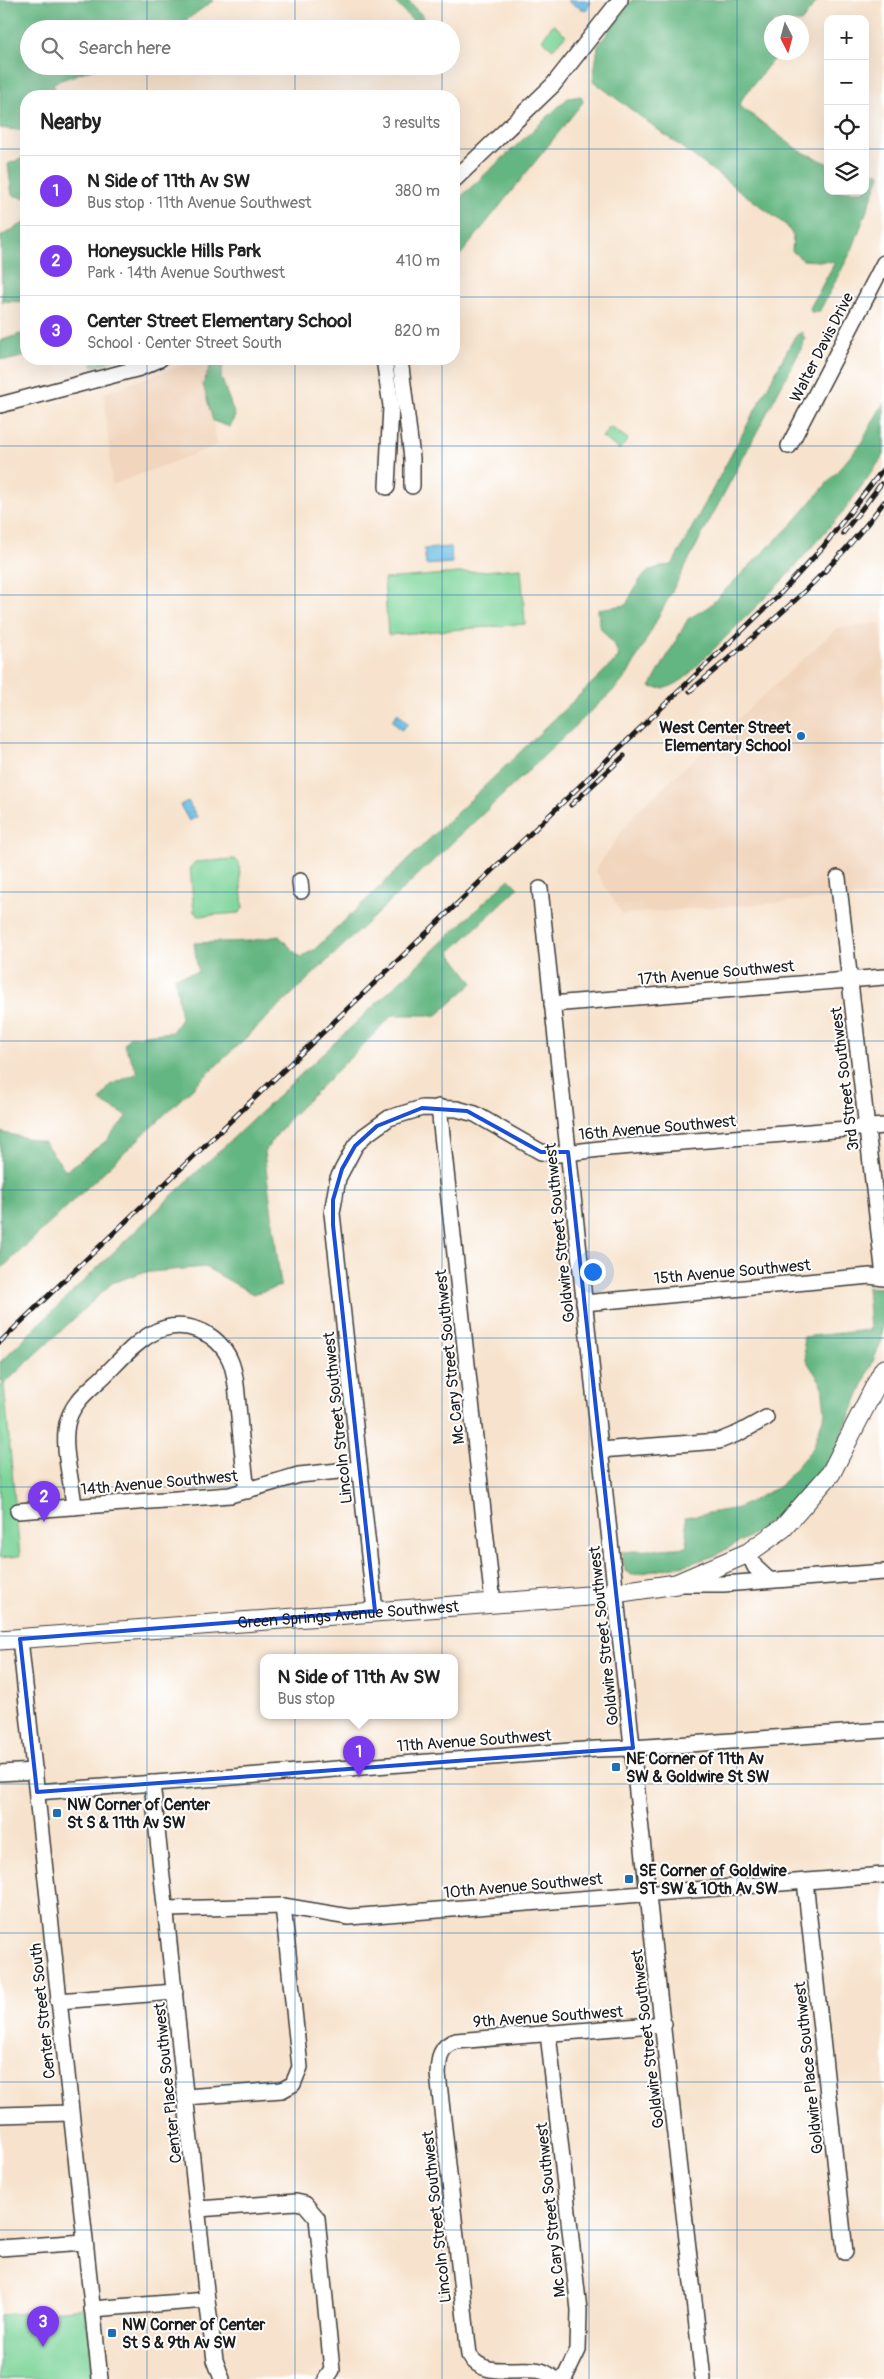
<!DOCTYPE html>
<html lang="en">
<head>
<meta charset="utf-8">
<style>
	:root { --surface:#fff; --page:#f6f6f6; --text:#222; --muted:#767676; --line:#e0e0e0; --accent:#7c3aed }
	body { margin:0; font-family:Pangolin,sans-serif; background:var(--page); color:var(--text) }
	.controls { position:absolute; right:15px; top:15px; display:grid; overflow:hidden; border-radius:10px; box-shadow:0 5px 20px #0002 }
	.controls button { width:45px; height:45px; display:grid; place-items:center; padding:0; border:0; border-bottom:1px solid var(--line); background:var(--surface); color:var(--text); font:25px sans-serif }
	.compass { position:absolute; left:764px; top:15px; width:45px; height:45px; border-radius:50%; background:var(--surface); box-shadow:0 5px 20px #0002; rotate:174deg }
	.you { position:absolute; left:592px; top:1271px; width:18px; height:18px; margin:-12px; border:4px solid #fff; border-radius:50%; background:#1a73e8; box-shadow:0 0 0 8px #1a73e833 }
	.badge { display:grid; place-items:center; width:32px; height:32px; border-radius:50%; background:var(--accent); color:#fff; font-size:16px; font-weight:700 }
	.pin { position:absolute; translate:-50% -41px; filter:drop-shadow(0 1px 2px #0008) }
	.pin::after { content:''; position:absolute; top:26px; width:18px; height:15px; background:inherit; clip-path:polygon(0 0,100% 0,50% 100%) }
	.popup { position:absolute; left:260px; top:1654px; width:198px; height:65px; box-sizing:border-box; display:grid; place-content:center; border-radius:10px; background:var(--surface); filter:drop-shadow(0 1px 4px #0005); font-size:16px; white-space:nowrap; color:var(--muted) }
	.popup b { font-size:19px; color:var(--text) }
	.popup::after { content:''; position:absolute; left:50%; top:100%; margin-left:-10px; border:10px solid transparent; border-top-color:var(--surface) }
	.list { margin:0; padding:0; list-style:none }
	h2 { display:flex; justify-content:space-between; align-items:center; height:65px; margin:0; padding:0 20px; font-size:21px }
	h2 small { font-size:16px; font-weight:400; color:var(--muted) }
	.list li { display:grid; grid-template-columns:32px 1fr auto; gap:15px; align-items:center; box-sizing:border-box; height:70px; padding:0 20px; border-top:1px solid var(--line) }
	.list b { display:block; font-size:19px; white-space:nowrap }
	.list p { margin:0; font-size:16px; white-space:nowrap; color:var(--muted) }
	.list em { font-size:16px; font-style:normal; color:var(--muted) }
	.icon { flex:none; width:28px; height:28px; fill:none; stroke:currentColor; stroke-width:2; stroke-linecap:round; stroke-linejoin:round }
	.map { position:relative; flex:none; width:884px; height:2379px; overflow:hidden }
	.search { position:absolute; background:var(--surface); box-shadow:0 5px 20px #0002; left:20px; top:20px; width:440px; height:55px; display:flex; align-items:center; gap:12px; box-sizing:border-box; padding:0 18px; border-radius:28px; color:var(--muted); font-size:19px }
	.panel { position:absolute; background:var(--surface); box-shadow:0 5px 20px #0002; left:20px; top:90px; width:440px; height:275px; border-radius:20px }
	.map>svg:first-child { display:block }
</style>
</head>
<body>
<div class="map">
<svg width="884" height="2379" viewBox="0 0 884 2379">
	<rect width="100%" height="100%" fill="#fff"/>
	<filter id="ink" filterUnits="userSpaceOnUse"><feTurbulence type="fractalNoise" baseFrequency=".02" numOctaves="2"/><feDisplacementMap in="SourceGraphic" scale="10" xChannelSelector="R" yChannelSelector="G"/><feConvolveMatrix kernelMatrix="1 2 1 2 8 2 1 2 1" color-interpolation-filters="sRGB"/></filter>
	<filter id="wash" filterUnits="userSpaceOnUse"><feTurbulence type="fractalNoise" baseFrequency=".0096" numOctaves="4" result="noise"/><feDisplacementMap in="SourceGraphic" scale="20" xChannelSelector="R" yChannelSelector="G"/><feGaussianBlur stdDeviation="1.12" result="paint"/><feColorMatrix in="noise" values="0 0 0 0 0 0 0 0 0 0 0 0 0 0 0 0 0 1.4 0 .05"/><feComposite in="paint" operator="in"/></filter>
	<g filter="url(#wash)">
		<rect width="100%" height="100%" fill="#f7e3cd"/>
		<g fill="#f1d5bd">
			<polygon points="199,359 213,359 203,384 218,445 112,485 104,393"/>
			<polygon points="880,623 884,659 884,895 622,914 595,870 636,812 837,628"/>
		</g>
		<g fill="#7bd499" stroke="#4c785a">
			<polygon points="553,24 566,35 553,49 542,40"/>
			<polygon points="610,427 628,439 620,450 602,437"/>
			<polygon points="521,568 525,624 388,635 384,579"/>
			<polygon points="235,859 239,863 243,908 239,913 199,916 194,912 190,867 195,862"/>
			<polygon points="4,1384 20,1556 0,1558 0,1386"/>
			<polygon points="85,2308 94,2379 0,2379 0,2315"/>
		</g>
		<g fill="#64b681" stroke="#40694e">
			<polygon points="0,0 214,0 174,29 29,29 29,66 100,66 53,83 58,96 26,96 26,131 0,128"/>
			<polygon points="393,0 407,0 424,17 416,24"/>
			<polygon points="632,0 818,0 801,22 772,22 772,52 778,53 742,99 740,106 798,150 827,163 828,191 865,191 865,175 878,172 880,175 852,250 819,312 811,312 810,308 835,262 803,260 792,251 793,236 787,226 593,81 598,46"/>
			<polygon points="581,96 583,102 454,263 454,203 568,98"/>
			<polygon points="26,157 26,198 12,195 8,164"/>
			<polygon points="26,222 26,302 2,301 1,236"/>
			<polygon points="26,332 26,356 9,360 0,359 0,341"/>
			<path d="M802 332 805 339 802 347 628 674 619 685 0 1270V1132L44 1142 66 1171 106 1141 127 1116 100 1101 110 1085 138 1073 124 1045 129 1037 172 1032 181 1019 175 977 198 972 194 943 249 941 279 936 300 957 314 950 619 657 615 646 599 626 598 609 626 605C639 581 642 567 672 565L795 336Z"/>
			<polygon points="93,359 113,359 100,366 92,366"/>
			<polygon points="213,359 227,359 224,360 221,377 235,416 230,427 213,421 203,384"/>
			<path d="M884 402V455L846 508 783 580 685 678C673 686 665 691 650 687L688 619 708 607 793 523 860 445Z"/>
			<polygon points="509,879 518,888 450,952 473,983 437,1015 393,1015 287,1121 264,1152 281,1286 253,1294 205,1267 140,1273 112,1283 4,1384 0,1380 0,1362 182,1186"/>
			<polygon points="867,1287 884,1288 882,1340 835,1450 819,1476 789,1506 757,1532 714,1556 685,1565 632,1575 625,1571 622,1552 688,1547 685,1517 738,1508 780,1486 813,1448 825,1412 822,1384 806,1360 803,1337 870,1330"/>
		</g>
		<g fill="#67bbe3" stroke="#426c80">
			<polygon points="569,0 585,0 591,2 586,11 569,2"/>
			<polygon points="451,547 452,563 426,565 424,549"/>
			<polygon points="398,713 408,724 401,730 392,720"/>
			<polygon points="188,801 197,817 189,821 180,805"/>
		</g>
	</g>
	<g filter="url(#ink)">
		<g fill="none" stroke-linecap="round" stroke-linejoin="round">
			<defs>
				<g id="minor">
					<polyline points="454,180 553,85 620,0"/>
					<polyline points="384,359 391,406 387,487"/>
					<polyline points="400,359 412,458 412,486"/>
					<polyline points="0,405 140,368 160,359"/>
					<polyline points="789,446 884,263"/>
					<polyline points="838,878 884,1276"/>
					<polyline points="300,881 301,891"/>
					<polyline points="540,889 655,1960 703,2379"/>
					<polyline points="552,1004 884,977"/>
					<polyline points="439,1107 493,1603"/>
					<polyline points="584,1303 870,1276 884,1278"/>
					<polyline points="600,1450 719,1441 739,1433 766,1418"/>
					<path d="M74 1507C72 1481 62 1449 67 1424 72 1401 91 1389 106 1374 132 1348 158 1315 198 1330 212 1335 224 1346 230 1360 237 1376 237 1399 239 1416 241 1441 244 1466 247 1491"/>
					<polyline points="18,1511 230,1495 299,1475 359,1469"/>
					<polyline points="748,1553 755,1567 769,1580"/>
					<polyline points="681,1584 723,1584 884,1572"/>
					<polyline points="375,1611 332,1213 338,1178 355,1146 364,1136 389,1118 422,1108 457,1109 475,1114 541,1152 558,1154 608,1148 884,1126"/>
					<polyline points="20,1639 100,2379"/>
					<polyline points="0,1773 35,1771"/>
					<polyline points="152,1783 207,2300 215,2360 222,2379"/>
					<polyline points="37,1792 597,1749 633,1748 884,1730"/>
					<polyline points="805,1881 845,2252"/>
					<polyline points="166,1909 283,1906 349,1917 884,1875"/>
					<polyline points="58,2001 175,1992"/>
					<polyline points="548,2033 579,2310 578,2350 564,2379"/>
					<polyline points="185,2097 282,2090 293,2084 300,2067 283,1906"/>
					<polyline points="0,2115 70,2113"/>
					<polyline points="198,2209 296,2202 305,2204 317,2218 332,2370 326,2379"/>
					<polyline points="0,2248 85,2242"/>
					<polyline points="92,2309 207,2300"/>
					<path d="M555 2379C551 2376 546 2372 541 2371 515 2366 484 2379 469 2355L438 2074C439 2059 439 2046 456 2041L664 2024"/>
				</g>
				<g id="major">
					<path id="s1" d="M0 1640 601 1595 676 1584 748 1553 783 1528 831 1473 884 1369"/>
				</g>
			</defs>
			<use href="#minor" stroke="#3d3a37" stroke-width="18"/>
			<use href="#major" stroke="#3d3a37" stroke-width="21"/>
			<use href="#minor" stroke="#fff" stroke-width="15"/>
			<use href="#major" stroke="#fff" stroke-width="19"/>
			<defs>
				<g id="rail">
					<polyline points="843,533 881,484"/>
					<path d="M690 691C761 631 828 578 884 502"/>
					<polyline points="571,805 624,756"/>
					<polyline points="0,1342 778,596 823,547 884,468"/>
				</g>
			</defs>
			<use href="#rail" stroke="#1c1c1c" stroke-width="5"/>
			<use href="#rail" stroke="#fff" stroke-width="3" stroke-dasharray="9" stroke-linecap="butt"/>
		</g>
	</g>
	<path fill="none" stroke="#1d4ed8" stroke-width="4" stroke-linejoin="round" d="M422 1108 467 1111 541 1152H568L633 1748 37 1792 20 1639 375 1611 333 1225V1200L342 1169 355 1146 377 1126Z"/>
	<path fill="none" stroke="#1f6fb2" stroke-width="1" stroke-opacity="0.55" d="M147 0V29M295 0V29M442 0V29M589 0V2379M737 0V2379M147 66V96M295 66V96M442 66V96M0 149H26M454 149H828M865 149H884M0 297H26M454 297H884M147 359V2379M295 359V2379M442 359V2379M0 446H884M0 595H884M0 743H884M0 892H884M0 1041H884M0 1190H884M0 1338H884M0 1487H884M0 1636H884M0 1784H884M0 1933H884M0 2082H884M0 2230H884"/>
	<g fill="#1f6fb2" stroke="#fff" stroke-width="2">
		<circle cx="801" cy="736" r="5"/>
		<rect x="611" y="1762" width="10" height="10" rx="2.5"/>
		<rect x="52" y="1808" width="10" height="10" rx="2.5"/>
		<rect x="624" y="1874" width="10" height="10" rx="2.5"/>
		<rect x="107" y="2328" width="10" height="10" rx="2.5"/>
	</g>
	<g text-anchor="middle" stroke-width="4" stroke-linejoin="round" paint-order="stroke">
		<g font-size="16" fill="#1c1c1c" stroke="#fff">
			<text transform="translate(821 347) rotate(-63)" y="6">Walter Davis Drive</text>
			<text transform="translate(716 972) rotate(-5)" y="6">17th Avenue Southwest</text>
			<text transform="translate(844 1079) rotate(-97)" y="6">3rd Street Southwest</text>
			<text transform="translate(657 1127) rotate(-5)" y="6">16th Avenue Southwest</text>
			<text transform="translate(559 1233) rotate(-96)" y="6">Goldwire Street Southwest</text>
			<text transform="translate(732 1271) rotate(-5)" y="6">15th Avenue Southwest</text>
			<text transform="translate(449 1357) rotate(-96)" y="6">Mc Cary Street Southwest</text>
			<text transform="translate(337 1418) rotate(-96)" y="6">Lincoln Street Southwest</text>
			<text transform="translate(159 1482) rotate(-5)" y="6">14th Avenue Southwest</text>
			<text dy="6" stroke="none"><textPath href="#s1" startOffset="349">Green Springs Avenue Southwest</textPath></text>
			<text transform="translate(603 1636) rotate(-96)" y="6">Goldwire Street Southwest</text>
			<text transform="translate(474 1740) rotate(-4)" y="6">11th Avenue Southwest</text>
			<text transform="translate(523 1885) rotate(-5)" y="6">10th Avenue Southwest</text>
			<text transform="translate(42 2011) rotate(-96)" y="6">Center Street South</text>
			<text transform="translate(548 2016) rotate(-4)" y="6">9th Avenue Southwest</text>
			<text transform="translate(647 2039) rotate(-97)" y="6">Goldwire Street Southwest</text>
			<text transform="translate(808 2068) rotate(-96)" y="6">Goldwire Place Southwest</text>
			<text transform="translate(167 2083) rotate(-96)" y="6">Center Place Southwest</text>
			<text transform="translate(550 2210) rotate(-96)" y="6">Mc Cary Street Southwest</text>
			<text transform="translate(436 2217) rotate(-96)" y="6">Lincoln Street Southwest</text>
		</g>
		<g font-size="16" font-weight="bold" fill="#1c1c1c" stroke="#fff" text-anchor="start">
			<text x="791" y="733" text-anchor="end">West Center Street<tspan x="791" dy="18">Elementary School</tspan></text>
			<text x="626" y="1764">NE Corner of 11th Av<tspan x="626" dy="18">SW &amp; Goldwire St SW</tspan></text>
			<text x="67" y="1810">NW Corner of Center<tspan x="67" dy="18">St S &amp; 11th Av SW</tspan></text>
			<text x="639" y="1876">SE Corner of Goldwire<tspan x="639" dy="18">ST SW &amp; 10th Av SW</tspan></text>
			<text x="122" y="2330">NW Corner of Center<tspan x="122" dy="18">St S &amp; 9th Av SW</tspan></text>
		</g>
	</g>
</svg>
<div class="controls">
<button>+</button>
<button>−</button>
<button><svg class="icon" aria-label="locate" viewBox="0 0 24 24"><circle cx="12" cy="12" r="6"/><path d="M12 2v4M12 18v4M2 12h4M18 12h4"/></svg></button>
<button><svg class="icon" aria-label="layers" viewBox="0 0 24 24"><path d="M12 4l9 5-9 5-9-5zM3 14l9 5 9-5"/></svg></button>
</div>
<svg class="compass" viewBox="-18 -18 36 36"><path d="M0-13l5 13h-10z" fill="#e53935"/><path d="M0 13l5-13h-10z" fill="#767676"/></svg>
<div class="you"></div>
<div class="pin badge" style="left:359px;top:1777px">1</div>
<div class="popup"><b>N Side of 11th Av SW</b>Bus stop</div>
<div class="pin badge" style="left:44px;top:1522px">2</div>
<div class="pin badge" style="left:43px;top:2347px">3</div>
<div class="search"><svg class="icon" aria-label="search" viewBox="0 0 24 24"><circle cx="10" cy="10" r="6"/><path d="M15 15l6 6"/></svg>Search here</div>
<section class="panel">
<h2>Nearby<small>3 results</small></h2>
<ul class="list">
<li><span class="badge">1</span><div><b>N Side of 11th Av SW</b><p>Bus stop · 11th Avenue Southwest</p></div><em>380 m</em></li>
<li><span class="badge">2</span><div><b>Honeysuckle Hills Park</b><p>Park · 14th Avenue Southwest</p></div><em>410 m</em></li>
<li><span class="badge">3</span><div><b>Center Street Elementary School</b><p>School · Center Street South</p></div><em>820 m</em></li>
</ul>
</section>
</div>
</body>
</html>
